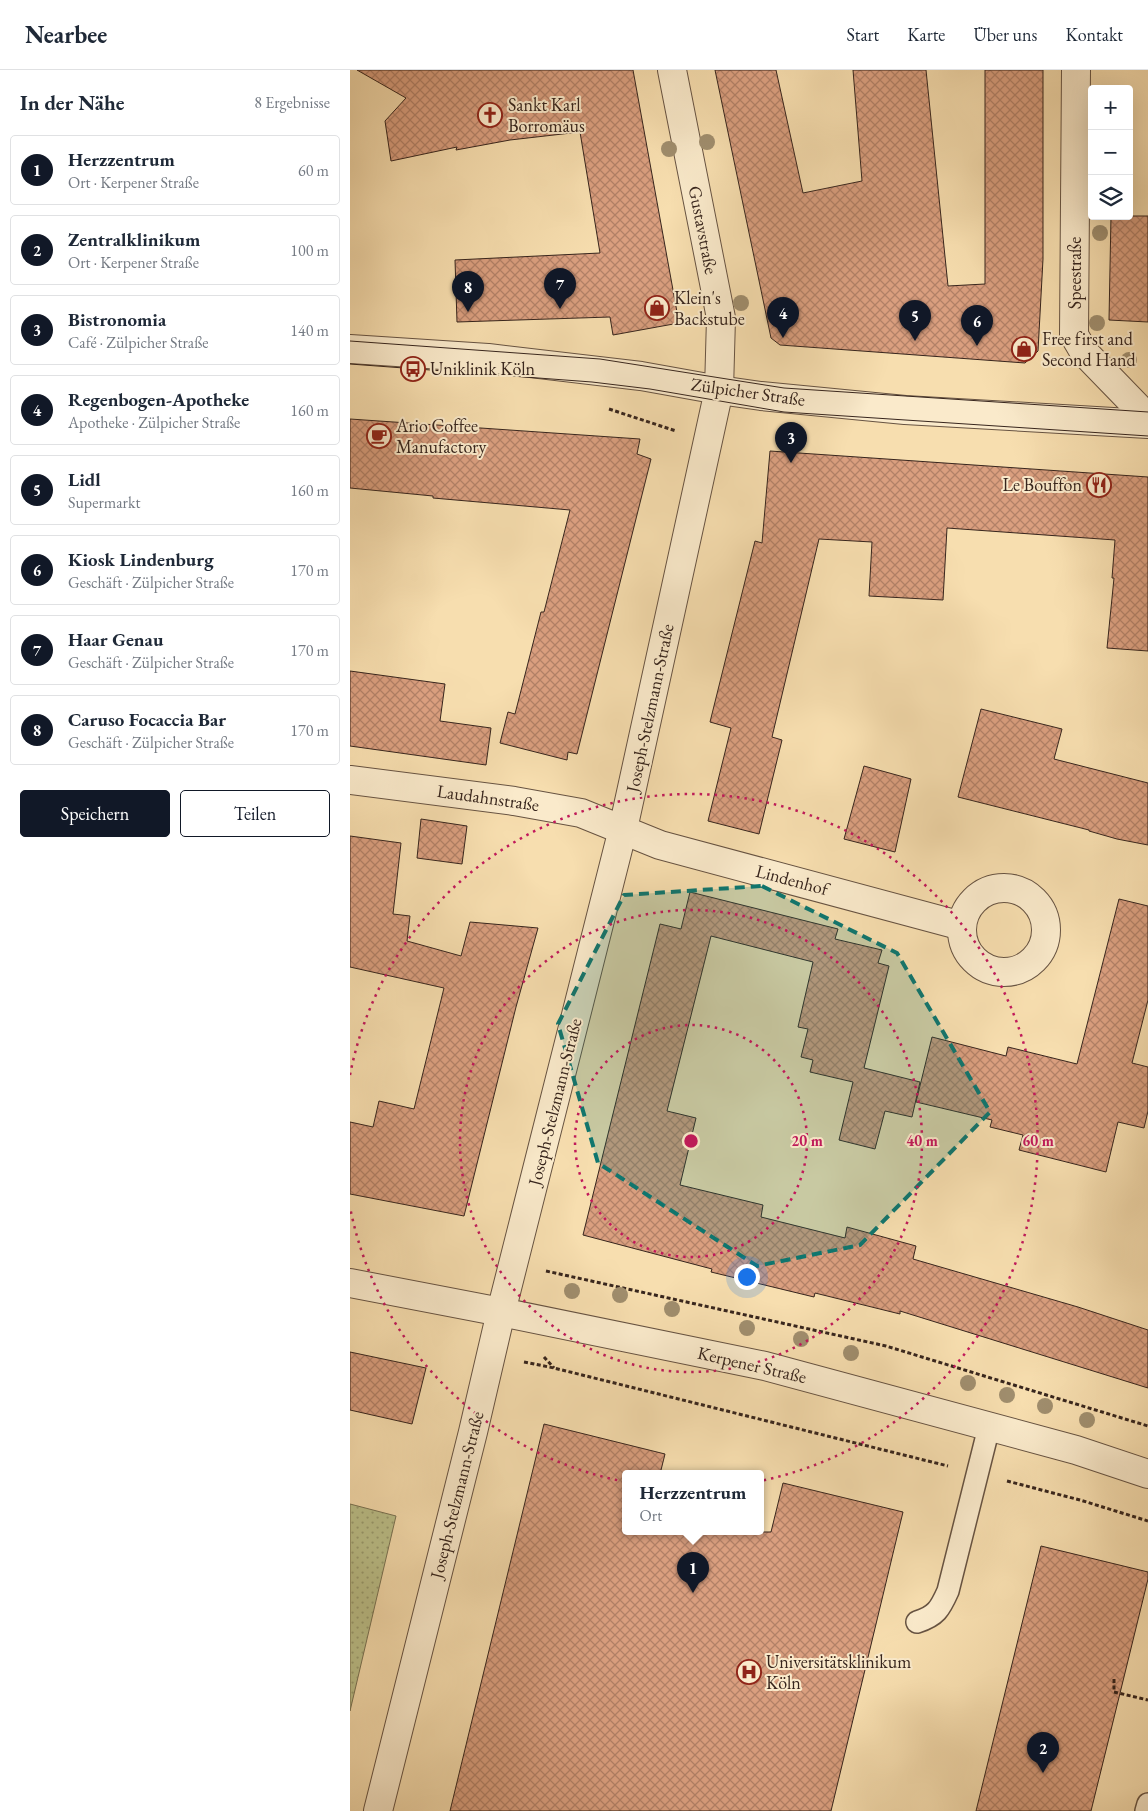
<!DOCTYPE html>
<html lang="de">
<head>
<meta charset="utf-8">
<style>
	:root { --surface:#fff; --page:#f2f2f3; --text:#1f2937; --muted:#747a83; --line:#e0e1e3; --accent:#111827 }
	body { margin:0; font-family:"EB Garamond",serif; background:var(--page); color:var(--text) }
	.controls { position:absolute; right:15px; top:15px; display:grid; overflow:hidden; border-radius:5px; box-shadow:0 5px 20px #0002 }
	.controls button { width:45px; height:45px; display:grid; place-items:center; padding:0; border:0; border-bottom:1px solid var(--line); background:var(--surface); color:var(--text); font:25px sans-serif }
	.you { position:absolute; left:396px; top:1206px; width:18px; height:18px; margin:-12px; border:4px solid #fff; border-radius:50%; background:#1a73e8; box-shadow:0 0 0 8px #1a73e833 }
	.badge { display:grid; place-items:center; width:32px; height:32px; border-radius:50%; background:var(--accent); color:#fff; font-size:16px; font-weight:700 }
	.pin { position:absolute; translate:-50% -41px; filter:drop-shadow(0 1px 2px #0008) }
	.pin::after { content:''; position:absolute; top:26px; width:18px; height:15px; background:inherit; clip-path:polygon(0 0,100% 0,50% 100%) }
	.popup { position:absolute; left:272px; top:1400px; width:142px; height:65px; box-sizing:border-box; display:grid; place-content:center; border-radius:5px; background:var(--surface); filter:drop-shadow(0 1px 4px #0005); font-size:16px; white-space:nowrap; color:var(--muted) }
	.popup b { font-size:19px; color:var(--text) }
	.popup::after { content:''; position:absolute; left:50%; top:100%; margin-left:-10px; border:10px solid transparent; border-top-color:var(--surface) }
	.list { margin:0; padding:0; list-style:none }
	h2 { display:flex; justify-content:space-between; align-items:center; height:65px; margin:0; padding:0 20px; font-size:21px }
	h2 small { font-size:16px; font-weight:400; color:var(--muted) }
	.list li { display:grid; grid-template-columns:32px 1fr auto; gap:15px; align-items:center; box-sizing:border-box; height:70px; margin:0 10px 10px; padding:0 10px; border:1px solid var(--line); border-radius:5px }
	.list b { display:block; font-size:19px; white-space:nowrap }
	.list p { margin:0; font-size:16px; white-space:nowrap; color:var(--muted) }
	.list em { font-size:16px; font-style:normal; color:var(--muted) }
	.actions { display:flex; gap:10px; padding:15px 20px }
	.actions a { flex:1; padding:11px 0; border:1px solid var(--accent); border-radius:5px; text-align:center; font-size:18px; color:var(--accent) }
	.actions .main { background:var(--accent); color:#fff }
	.icon { flex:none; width:28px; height:28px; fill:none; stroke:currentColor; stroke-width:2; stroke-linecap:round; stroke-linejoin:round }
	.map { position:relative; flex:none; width:798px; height:1741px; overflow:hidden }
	header { display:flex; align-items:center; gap:30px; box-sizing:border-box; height:70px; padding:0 25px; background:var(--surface); border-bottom:1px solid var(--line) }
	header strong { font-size:24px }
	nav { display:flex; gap:28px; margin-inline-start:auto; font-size:18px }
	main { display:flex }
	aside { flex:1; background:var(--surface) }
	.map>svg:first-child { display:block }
</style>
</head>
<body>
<header>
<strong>Nearbee</strong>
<nav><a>Start</a><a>Karte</a><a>Über uns</a><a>Kontakt</a></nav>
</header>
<main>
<aside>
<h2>In der Nähe<small>8 Ergebnisse</small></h2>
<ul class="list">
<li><span class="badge">1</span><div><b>Herzzentrum</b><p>Ort · Kerpener Straße</p></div><em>60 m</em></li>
<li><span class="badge">2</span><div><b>Zentralklinikum</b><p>Ort · Kerpener Straße</p></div><em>100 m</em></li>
<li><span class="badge">3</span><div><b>Bistronomia</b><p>Café · Zülpicher Straße</p></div><em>140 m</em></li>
<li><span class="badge">4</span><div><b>Regenbogen-Apotheke</b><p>Apotheke · Zülpicher Straße</p></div><em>160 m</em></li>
<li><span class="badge">5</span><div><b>Lidl</b><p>Supermarkt</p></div><em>160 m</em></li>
<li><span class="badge">6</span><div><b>Kiosk Lindenburg</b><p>Geschäft · Zülpicher Straße</p></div><em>170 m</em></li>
<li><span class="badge">7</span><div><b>Haar Genau</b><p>Geschäft · Zülpicher Straße</p></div><em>170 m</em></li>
<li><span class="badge">8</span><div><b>Caruso Focaccia Bar</b><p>Geschäft · Zülpicher Straße</p></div><em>170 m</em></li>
</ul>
<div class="actions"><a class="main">Speichern</a><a>Teilen</a></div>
</aside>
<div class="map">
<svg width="798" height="1741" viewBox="0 0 798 1741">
	<defs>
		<pattern id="grass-dots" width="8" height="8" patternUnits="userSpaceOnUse" patternTransform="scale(1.25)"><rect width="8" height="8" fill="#bcc18b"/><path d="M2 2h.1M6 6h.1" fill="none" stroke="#9a9d71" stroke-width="1.8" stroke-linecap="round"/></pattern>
		<pattern id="building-cross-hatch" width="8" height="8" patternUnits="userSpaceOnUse" patternTransform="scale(1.25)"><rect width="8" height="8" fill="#da9f7f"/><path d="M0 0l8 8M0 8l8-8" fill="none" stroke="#b28167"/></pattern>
	</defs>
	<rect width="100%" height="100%" fill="#f7deaf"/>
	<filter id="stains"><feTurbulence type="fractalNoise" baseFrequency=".004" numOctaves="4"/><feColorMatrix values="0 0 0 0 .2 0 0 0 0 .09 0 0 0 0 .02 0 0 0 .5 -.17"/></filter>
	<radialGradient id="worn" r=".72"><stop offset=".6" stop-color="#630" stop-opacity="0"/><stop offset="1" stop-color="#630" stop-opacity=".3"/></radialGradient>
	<polygon fill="url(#grass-dots)" stroke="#7a7354" points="0,1434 46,1446 0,1641"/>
	<g fill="url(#building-cross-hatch)" stroke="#37251d">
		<polygon points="7,0 283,0 329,253 263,265 260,247 107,252 105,190 250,183 230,62 160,70 106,80 107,77 41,91 35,51 56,28"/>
		<polygon points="365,0 426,0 453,123 512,111 503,0 576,0 598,216 635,214 635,0 693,0 693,189 688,281 675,293 430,275 421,268"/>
		<polygon points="761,146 798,146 798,252 759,250"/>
		<polygon points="0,349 290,369 287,384 301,389 227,684 218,682 217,690 150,673 158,642 165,644 191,542 194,542 220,440 83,428 83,426 0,418"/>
		<polygon points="420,381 798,407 798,581 757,578 764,508 762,508 765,470 597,458 593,530 519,526 522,472 469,469 422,667 432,670 409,764 358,751 381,658 360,652 405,471 412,473"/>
		<polygon points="0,601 95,614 90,651 141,658 136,695 0,676"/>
		<polygon points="631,639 712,659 704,689 798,713 798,775 767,769 739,761 739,760 608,727"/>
		<polygon points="514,696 561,709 545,782 494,769"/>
		<polygon points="71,749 117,756 112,794 67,788"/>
		<polygon points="0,766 51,773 43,844 60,846 57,871 111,886 120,852 188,858 166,937 114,1146 0,1124 0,1052 23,1057 29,1031 64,1039 94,918 0,897"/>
		<polygon points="340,822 488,859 485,869 532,880 528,893 539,896 514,998 570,1012 562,1047 535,1041 525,1079 489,1070 503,1012 460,1002 463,990 451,987 458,959 448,957 463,892 361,866 317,1041 346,1048 330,1115 413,1135 411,1147 495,1168 497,1157 566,1176 563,1189 728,1237 798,1260 798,1318 550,1241 550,1244 465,1223 464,1227 361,1202 362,1199 233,1165 310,854 331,859"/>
		<polygon points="769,829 798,836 798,930 782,993 798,997 798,1041 794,1058 768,1052 756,1102 669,1080 673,1065 640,1057 642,1050 566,1032 582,967 656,986 658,977 727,994"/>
		<polygon points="0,1282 76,1298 62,1354 0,1340"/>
		<polygon points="194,1354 315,1384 310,1404 276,1404 276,1462 421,1462 433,1413 553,1442 481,1741 100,1741"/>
		<polygon points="691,1476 798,1502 798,1509 760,1664 741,1741 626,1741"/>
	</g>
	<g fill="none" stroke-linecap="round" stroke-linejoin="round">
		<defs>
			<g id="service">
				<path d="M567 1552C586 1546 590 1539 598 1521L639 1357"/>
				<polyline points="796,1741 798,1734"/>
			</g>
			<g id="minor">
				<polyline points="726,0 724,265 734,282 798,348"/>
				<polyline points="0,710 164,731 231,743 310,775 612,856"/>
				<circle cx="654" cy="860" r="42"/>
				<polyline points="28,1741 123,1362 151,1242 273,759 369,320 371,248 322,0"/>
			</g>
			<g id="tertiary">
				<polyline points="0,279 138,288 291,306 369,320 411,326 555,340 798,354"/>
				<polyline points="0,1213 151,1242 415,1296 726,1380 798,1404"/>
			</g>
		</defs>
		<use href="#service" stroke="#675342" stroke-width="24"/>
		<use href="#minor" stroke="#675342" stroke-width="30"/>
		<use href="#tertiary" stroke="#675342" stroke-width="30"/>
		<g stroke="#37251d" stroke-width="3" stroke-dasharray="4 2.5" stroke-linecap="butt">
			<polyline points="259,339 326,361"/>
			<polyline points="196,1201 536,1276 798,1356"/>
			<polyline points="194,1287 204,1298"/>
			<polyline points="174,1292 204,1298 598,1396"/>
			<polyline points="657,1411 730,1430 798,1451"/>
			<polyline points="764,1609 764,1622 798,1630"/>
		</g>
		<use href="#service" stroke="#faeacb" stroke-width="21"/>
		<use href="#minor" stroke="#faeacb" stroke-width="28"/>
		<use href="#tertiary" stroke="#faeacb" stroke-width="28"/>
		<g stroke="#37251d" stroke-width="1">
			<polyline points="0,271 250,289 434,318 798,342"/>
			<polyline points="0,294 242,312 300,319 434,342 798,366"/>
		</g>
	</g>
	<g fill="#a08e6e">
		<circle cx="357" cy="72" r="8"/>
		<circle cx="319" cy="79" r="8"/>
		<circle cx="750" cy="163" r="8"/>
		<circle cx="391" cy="233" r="8"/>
		<circle cx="747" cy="253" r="8"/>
		<circle cx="779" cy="290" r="8"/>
		<circle cx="222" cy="1221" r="8"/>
		<circle cx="270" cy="1225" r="8"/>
		<circle cx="322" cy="1239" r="8"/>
		<circle cx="397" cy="1258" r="8"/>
		<circle cx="451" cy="1269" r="8"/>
		<circle cx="501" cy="1283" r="8"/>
		<circle cx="618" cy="1313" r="8"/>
		<circle cx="657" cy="1325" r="8"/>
		<circle cx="695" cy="1336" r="8"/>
		<circle cx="737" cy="1350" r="8"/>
	</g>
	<path fill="#0f766e" fill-opacity="0.2" stroke="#0f766e" stroke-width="4" stroke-dasharray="10 6" stroke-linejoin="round" d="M412 816 547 883 640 1042 510 1175 407 1196 248 1093 208 954 274 825Z"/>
	<g fill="none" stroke="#c2185b" stroke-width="2.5" stroke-dasharray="2.5 5">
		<circle cx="341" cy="1071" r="116"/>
		<circle cx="341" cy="1071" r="231"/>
		<path d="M0 1005A347 347 0 1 1 0 1137"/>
	</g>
	<defs>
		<symbol id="church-ring" viewBox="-11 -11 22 22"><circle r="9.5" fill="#faeacb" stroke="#8f2418" stroke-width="1.5"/><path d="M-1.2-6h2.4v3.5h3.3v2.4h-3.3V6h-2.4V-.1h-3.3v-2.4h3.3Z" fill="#8f2418"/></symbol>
		<symbol id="shop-ring" viewBox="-11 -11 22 22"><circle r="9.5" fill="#faeacb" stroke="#8f2418" stroke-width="1.5"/><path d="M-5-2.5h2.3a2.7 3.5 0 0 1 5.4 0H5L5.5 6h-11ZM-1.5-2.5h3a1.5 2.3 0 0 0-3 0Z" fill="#8f2418"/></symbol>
		<symbol id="bus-ring" viewBox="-11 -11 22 22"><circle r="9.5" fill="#faeacb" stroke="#8f2418" stroke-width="1.5"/><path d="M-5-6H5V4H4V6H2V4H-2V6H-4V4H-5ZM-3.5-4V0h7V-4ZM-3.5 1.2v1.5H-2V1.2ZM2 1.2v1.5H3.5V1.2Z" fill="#8f2418"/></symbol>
		<symbol id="cafe-ring" viewBox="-11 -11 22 22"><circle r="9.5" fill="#faeacb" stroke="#8f2418" stroke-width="1.5"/><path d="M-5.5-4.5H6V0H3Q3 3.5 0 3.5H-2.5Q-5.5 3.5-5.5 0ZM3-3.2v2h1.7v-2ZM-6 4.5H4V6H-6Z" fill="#8f2418"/></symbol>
		<symbol id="restaurant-ring" viewBox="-11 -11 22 22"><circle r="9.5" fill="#faeacb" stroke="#8f2418" stroke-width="1.5"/><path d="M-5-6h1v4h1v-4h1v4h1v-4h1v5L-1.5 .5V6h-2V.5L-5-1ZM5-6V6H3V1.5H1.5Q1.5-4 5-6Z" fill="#8f2418"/></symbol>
		<symbol id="hospital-ring" viewBox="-11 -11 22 22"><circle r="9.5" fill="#faeacb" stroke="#8f2418" stroke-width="1.5"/><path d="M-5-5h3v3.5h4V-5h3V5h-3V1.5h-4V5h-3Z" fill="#8f2418"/></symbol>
	</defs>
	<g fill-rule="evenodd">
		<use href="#church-ring" x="126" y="31" width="28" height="28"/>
		<use href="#shop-ring" x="293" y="224" width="28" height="28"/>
		<use href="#shop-ring" x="660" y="265" width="28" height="28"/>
		<use href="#bus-ring" x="49" y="285" width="28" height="28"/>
		<use href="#cafe-ring" x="15" y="352" width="28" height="28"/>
		<use href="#restaurant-ring" x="735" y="401" width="28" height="28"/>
		<use href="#hospital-ring" x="385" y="1588" width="28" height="28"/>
	</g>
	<g text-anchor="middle" stroke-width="4" stroke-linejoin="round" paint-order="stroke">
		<g font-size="18" fill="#37251d" stroke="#faeacb" text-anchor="start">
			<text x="158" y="41">Sankt Karl<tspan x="158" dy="21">Borromäus</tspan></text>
			<text x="324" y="234">Klein's<tspan x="324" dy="21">Backstube</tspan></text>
			<text x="692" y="275">Free first and<tspan x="692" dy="21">Second Hand</tspan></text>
			<text x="80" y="305">Uniklinik Köln</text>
			<text x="46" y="362">Ario Coffee<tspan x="46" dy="21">Manufactory</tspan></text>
			<text x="732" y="421" text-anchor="end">Le Bouffon</text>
			<text x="416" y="1598">Universitätsklinikum<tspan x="416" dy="21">Köln</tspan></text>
		</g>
		<g font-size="18" fill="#37251d" stroke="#faeacb">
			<text transform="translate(353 160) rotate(79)" y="6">Gustavstraße</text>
			<text transform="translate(725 203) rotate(-90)" y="6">Speestraße</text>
			<text transform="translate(398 322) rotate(8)" y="6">Zülpicher Straße</text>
			<text transform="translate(300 638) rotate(-78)" y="6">Joseph-Stelzmann-Straße</text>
			<text transform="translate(138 728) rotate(8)" y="6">Laudahnstraße</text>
			<text transform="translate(442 810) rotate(15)" y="6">Lindenhof</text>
			<text transform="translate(205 1032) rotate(-76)" y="6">Joseph-Stelzmann-Straße</text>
			<text transform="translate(402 1295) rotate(13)" y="6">Kerpener Straße</text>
			<text transform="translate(107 1425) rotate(-76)" y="6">Joseph-Stelzmann-Straße</text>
		</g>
	</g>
	<circle cx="341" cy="1071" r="8" fill="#c2185b" stroke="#faeacb" stroke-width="2.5"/>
	<g font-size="15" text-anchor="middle" font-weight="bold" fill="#c2185b" stroke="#faeacb" stroke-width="4" stroke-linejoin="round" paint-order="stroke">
		<text x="457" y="1076">20 m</text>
		<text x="572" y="1076">40 m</text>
		<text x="688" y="1076">60 m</text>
	</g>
	<rect width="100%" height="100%" filter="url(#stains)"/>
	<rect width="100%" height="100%" fill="url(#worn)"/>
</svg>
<div class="controls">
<button>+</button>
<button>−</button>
<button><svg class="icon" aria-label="layers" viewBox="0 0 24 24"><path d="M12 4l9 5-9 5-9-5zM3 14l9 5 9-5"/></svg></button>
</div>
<div class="you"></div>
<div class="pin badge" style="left:343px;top:1523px">1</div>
<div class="popup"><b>Herzzentrum</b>Ort</div>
<div class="pin badge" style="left:693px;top:1703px">2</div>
<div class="pin badge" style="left:441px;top:393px">3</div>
<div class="pin badge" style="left:433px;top:268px">4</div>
<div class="pin badge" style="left:565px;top:271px">5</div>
<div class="pin badge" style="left:627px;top:276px">6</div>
<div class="pin badge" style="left:210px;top:239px">7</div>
<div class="pin badge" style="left:118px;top:242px">8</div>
</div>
</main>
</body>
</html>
